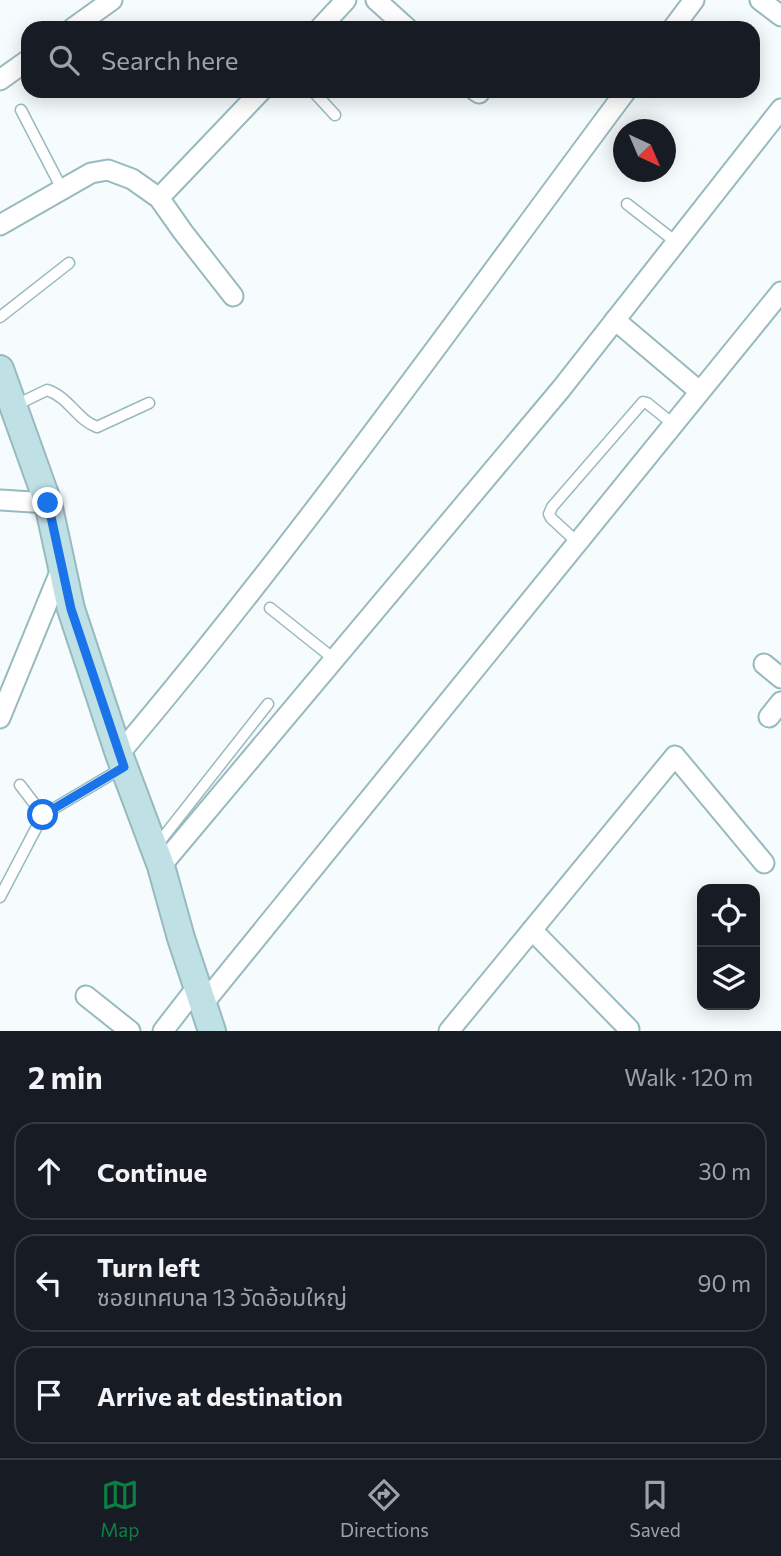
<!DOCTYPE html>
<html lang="en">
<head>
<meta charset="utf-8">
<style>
	:root { --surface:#171b24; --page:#20242c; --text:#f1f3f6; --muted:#9ea1a6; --line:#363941; --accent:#0b8043 }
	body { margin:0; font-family:Commissioner,"Noto Sans Thai",sans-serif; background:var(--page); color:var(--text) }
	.controls { position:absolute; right:21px; bottom:21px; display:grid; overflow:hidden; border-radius:14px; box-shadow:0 4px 18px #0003 }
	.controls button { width:63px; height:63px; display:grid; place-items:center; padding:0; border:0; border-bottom:2px solid var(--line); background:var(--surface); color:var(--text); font:35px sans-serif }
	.compass { position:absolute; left:613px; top:119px; width:63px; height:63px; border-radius:50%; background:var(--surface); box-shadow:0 4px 18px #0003; rotate:136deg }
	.stop { position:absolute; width:21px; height:21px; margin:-16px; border:5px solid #1a73e8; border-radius:50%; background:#fff }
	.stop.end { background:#1a73e8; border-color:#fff; box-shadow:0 2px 7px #0008 }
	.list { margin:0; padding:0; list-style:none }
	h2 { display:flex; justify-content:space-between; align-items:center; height:91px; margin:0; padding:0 28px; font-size:30px }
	h2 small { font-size:23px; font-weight:400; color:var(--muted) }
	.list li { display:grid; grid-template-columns:46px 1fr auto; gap:21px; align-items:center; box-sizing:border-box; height:98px; margin:0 14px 14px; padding:0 14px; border:2px solid var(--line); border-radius:21px }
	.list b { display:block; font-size:26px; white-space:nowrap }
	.list p { margin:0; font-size:23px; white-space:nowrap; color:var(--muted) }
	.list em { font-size:23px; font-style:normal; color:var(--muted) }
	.icon { flex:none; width:38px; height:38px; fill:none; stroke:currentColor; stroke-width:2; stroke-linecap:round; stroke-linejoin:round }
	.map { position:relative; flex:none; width:781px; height:1031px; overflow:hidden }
	.search { position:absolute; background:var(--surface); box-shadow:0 4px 18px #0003; left:21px; right:21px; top:21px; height:77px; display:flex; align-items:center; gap:18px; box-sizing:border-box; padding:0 24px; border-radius:21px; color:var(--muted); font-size:26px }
	.sheet { height:427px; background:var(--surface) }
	nav { display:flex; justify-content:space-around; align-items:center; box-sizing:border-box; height:98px; border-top:2px solid var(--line); background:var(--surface); font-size:19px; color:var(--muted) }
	nav a { display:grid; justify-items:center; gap:4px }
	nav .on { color:var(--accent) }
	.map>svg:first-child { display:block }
</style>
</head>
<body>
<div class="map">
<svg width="781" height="1031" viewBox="0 0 781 1031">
	<rect width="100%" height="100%" fill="#f6fcfd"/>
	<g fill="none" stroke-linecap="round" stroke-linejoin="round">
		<defs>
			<g id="lane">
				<polyline points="313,91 335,115"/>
				<polyline points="21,110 62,189"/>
				<polyline points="627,204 676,242"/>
				<polyline points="0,317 69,263"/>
				<path d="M14 406 47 390C69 397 77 420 97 427L149 403"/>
				<polyline points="577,542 551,518 549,514 552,507 643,402 647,403 673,424"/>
				<polyline points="270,608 334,659"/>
				<polyline points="20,785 43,815 124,767"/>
				<polyline points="157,845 268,704"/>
				<polyline points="0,897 43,815"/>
			</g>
			<g id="street">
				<polyline points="376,0 407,28"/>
				<polyline points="760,0 781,16"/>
				<polyline points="73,28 112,0"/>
				<polyline points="320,28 346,0"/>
				<polyline points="673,28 694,0"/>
				<polyline points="0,80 28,60"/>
				<polyline points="476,91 479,93"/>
				<polyline points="159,198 261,91"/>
				<polyline points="0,225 91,173 108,170 132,179 159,198 183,232 233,296"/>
				<polyline points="615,320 699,391"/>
				<polyline points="0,500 48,503"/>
				<polyline points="764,664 781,678"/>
				<polyline points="769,717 781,702"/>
				<polyline points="0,718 62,567"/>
				<path d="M119 754C299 541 460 314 626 91"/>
				<polyline points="161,866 561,389 781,109"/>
				<polyline points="532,930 629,1029"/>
				<polyline points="86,996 130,1031"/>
				<polyline points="203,1004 781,292"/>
				<polyline points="163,1031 197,987"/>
				<polyline points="449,1031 675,756 764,863"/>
			</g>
			<polyline id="secondary" points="0,369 48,503 71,609 119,754 161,866 181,938 212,1031"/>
		</defs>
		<use href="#lane" stroke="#98babe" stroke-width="13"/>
		<use href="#street" stroke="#98babe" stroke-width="23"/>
		<use href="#secondary" stroke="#98babe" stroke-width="30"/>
		<use href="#lane" stroke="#fff" stroke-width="10"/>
		<use href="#street" stroke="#fff" stroke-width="19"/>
		<use href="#secondary" stroke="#bfe0e4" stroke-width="26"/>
	</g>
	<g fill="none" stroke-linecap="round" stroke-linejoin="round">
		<polyline stroke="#1a73e8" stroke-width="9" points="43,815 124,767 71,609 48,503"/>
	</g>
</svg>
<div class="controls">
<button><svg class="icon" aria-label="locate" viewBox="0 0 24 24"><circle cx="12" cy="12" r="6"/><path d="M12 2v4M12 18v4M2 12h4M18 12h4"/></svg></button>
<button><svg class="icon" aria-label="layers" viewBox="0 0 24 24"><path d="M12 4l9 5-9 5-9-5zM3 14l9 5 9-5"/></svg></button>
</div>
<svg class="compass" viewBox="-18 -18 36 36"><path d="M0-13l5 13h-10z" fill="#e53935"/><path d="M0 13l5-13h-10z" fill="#9ea1a6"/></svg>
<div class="stop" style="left:43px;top:815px"></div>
<div class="stop end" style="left:48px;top:503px"></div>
<div class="search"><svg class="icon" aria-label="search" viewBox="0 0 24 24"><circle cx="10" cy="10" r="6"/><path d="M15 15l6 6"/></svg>Search here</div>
</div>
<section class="sheet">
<h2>2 min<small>Walk · 120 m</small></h2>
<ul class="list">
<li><svg class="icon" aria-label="ahead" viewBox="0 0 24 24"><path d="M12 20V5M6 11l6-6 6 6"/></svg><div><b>Continue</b></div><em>30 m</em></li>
<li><svg class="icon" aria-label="left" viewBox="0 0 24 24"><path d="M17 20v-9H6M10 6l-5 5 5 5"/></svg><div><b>Turn left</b><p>ซอยเทศบาล 13 วัดอ้อมใหญ่</p></div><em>90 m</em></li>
<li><svg class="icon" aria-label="arrive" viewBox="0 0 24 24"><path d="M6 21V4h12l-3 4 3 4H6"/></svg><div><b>Arrive at destination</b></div></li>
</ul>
</section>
<nav>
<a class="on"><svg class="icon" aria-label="map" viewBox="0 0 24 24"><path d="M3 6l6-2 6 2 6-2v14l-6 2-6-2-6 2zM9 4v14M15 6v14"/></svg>Map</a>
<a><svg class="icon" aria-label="directions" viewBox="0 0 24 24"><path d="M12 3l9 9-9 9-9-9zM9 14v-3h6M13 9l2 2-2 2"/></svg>Directions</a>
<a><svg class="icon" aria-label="saved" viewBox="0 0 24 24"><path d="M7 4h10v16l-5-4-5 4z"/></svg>Saved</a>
</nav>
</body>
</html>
